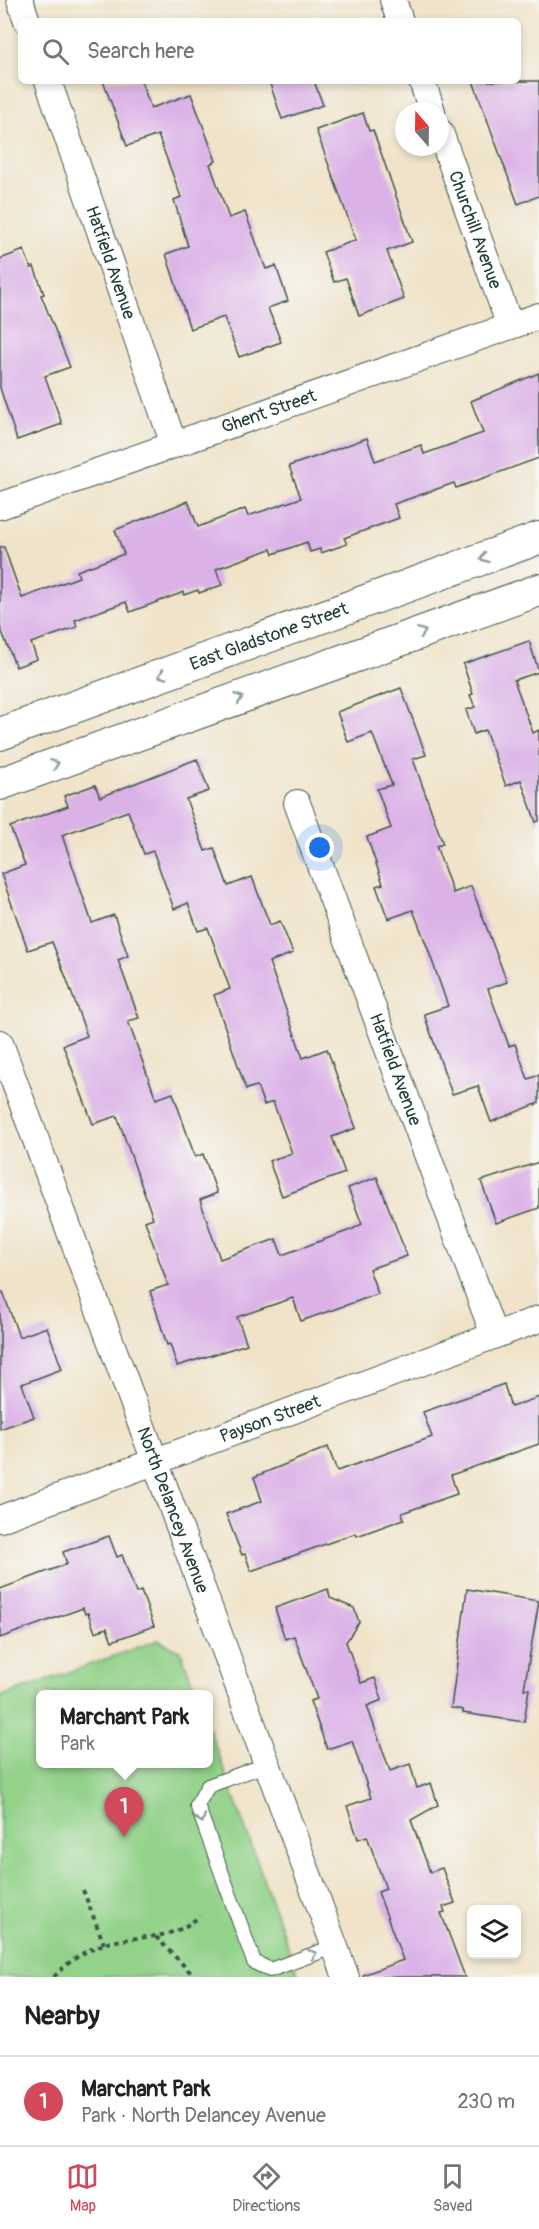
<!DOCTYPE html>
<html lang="en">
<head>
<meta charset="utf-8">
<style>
	:root { --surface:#fff; --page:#f2f2f2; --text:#202124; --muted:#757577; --line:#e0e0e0; --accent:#d1495b }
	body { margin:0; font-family:Pangolin,sans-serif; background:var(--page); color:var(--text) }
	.controls { position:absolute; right:18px; bottom:18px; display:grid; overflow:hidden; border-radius:9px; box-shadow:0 3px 9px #0003 }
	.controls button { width:54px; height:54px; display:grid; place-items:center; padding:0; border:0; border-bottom:2px solid var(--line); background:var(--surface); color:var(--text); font:30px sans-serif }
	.compass { position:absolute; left:395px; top:102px; width:54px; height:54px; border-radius:50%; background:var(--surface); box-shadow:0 3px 9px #0003; rotate:340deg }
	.you { position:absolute; left:320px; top:848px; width:21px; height:21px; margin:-15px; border:4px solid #fff; border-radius:50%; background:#1a73e8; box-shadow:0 0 0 9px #1a73e833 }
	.badge { display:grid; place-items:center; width:39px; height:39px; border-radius:50%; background:var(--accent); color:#fff; font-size:20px; font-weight:700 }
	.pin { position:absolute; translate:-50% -50px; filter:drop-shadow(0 2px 3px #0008) }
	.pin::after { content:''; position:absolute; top:32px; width:21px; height:18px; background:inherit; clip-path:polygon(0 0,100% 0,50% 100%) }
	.popup { position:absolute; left:36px; top:1690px; width:177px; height:78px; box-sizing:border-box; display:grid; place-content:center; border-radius:9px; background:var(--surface); filter:drop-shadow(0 2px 4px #0005); font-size:20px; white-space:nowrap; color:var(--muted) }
	.popup b { font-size:22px; color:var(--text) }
	.popup::after { content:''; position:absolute; left:50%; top:100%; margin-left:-12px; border:12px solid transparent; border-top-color:var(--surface) }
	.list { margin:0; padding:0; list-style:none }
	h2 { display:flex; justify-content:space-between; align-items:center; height:78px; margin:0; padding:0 24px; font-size:26px }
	h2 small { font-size:20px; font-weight:400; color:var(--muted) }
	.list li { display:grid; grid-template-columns:39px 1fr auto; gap:18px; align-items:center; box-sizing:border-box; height:90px; padding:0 24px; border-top:2px solid var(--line) }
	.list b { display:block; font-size:22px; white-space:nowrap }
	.list p { margin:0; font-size:20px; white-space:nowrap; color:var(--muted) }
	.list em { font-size:20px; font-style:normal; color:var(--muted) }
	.icon { flex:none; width:33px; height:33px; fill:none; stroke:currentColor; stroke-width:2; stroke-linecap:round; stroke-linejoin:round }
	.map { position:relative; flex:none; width:539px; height:1977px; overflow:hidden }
	.search { position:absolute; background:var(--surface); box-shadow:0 3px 9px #0003; left:18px; right:18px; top:18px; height:66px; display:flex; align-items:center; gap:15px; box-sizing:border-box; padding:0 21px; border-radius:9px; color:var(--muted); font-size:22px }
	.sheet { height:168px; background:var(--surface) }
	nav { display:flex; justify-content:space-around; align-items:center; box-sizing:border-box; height:84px; border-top:2px solid var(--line); background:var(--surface); font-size:16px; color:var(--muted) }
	nav a { display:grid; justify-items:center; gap:3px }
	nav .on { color:var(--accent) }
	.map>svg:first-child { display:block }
</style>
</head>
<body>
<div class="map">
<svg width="539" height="1977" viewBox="0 0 539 1977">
	<rect width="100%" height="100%" fill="#f6f6f2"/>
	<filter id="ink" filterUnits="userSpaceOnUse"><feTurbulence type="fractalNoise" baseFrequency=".0167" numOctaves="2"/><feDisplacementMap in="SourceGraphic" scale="12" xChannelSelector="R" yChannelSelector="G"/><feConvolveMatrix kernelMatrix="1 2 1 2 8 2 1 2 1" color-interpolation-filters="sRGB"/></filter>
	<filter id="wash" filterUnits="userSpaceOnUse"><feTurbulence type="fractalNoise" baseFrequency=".008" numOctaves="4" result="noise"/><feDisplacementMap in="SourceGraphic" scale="24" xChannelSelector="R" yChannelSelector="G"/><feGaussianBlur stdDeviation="1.35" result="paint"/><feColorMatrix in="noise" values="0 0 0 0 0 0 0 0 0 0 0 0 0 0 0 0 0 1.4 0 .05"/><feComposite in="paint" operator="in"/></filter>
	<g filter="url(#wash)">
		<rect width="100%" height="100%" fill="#f0e3c9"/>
		<polygon fill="#92d289" stroke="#58885e" stroke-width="1.5" points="158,1640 181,1652 197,1694 40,1694 40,1764 208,1764 208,1726 299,1977 0,1977 0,1697"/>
		<g id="blocks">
			<g fill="#dbb2e7">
				<polygon points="103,81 141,81 151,108 191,94 216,161 210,164 229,218 245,212 266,269 276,266 288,301 268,308 281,342 239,357 224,317 190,329 166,254 188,246 174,200 181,197 158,135 127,146"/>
				<polygon points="269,81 314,81 323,105 282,119"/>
				<polygon points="473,81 539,81 539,196 518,204"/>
				<polygon points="363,113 369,131 373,130 412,242 387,251 404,299 359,316 346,278 334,282 323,252 356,240 316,130"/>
				<polygon points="24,250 31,268 34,267 44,294 41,295 70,367 45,376 62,424 17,440 0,388 0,259"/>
				<polygon points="539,373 539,458 456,488 454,483 394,504 399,518 344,538 347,544 321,553 320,549 310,552 307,542 273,554 271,549 216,569 222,585 199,593 198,590 184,595 184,592 130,612 126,602 75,620 77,627 31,643 37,659 16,667 0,627 0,547 4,547 22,598 79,577 77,571 124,554 115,530 188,501 198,527 245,509 248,516 301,498 289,466 318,456 367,438 375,461 421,445 424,454 483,433 471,401"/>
				<polygon points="529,641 539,672 514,680 533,733 539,730 539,821 536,822 521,780 506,786 485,730 474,734 466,710 475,707 470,695 473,694 463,664"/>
				<polygon points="401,688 426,755 413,759 443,844 436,846 453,893 471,886 507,982 488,989 509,1046 515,1044 528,1079 539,1075 539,1103 491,1122 478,1086 452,1094 424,1014 448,1006 428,949 413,910 388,919 376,886 383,884 367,837 391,828 377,789 392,785 372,733 348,742 337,712"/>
				<polygon points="197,759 209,791 186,799 205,851 214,848 228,886 252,877 270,925 280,921 293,953 269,962 303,1058 327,1049 356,1128 332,1137 345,1173 282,1196 269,1161 292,1153 273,1102 264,1105 257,1086 246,1089 214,995 230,989 208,928 198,931 188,903 174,909 153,851 144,854 128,811 62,835 92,923 114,915 128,956 118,960 139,1018 128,1021 156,1099 173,1093 195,1157 203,1154 217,1193 200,1200 220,1259 276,1239 282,1255 353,1229 362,1224 348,1188 377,1177 407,1256 369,1269 378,1294 301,1321 293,1298 237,1317 247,1344 177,1366 170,1344 167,1345 150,1291 168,1285 145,1221 153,1218 117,1116 93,1124 63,1045 87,1036 67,980 52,942 28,950 1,874 25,865 10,827 68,806 64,796 95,785 100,797"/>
				<polygon points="539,1162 539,1208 496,1223 481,1181"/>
				<polygon points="0,1292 3,1292 19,1337 47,1327 62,1369 22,1384 34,1417 0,1429"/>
				<polygon points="504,1384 511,1407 539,1397 539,1444 451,1475 457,1494 402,1513 404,1519 357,1536 356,1533 251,1571 245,1554 242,1555 226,1514 262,1501 254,1477 328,1447 337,1471 432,1437 423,1412"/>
				<polygon points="109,1536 117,1557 122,1555 136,1593 141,1591 154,1626 112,1641 107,1628 95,1632 88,1613 85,1614 83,1608 0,1638 0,1589 67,1564 63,1552"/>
				<polygon points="328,1589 330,1598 354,1608 359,1622 346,1642 361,1683 375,1678 382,1700 367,1706 390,1771 410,1764 417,1788 431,1783 438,1805 411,1820 430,1872 442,1868 455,1903 443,1907 445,1912 441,1913 465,1977 363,1977 363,1975 403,1960 378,1892 386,1889 367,1836 358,1839 347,1806 371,1798 352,1741 327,1749 310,1701 317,1699 294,1636 285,1639 275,1608"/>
				<polygon points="467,1589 539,1601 524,1689 529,1689 524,1722 463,1713 463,1710 451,1708"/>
			</g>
		</g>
	</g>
	<g filter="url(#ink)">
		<use href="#blocks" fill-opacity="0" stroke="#3e564a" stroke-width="1.5"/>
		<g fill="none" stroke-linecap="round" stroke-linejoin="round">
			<defs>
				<polyline id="service" points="268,1764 208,1786 197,1805 254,1962 270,1970 336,1946"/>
				<g id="minor">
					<polyline points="20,0 27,21"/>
					<polyline points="393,0 400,21"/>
					<path id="s1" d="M48 81 174 445"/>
					<polyline points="422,81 432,111"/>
					<path id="s2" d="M440 132 510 326"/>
					<path id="s3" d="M0 506 539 316"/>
					<path id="s4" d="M297 803 494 1335"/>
					<path id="s5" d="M0 1043 346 1977"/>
					<path id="s6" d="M0 1519 539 1319"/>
				</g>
				<g id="tertiary">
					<path id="s7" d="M0 734 539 538"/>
					<polyline points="0,784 539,590"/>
				</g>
			</defs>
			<use href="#service" stroke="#3e564a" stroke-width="16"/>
			<use href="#minor" stroke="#3e564a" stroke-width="28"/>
			<use href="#tertiary" stroke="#3e564a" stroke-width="34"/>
			<g stroke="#3e564a" stroke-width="4" stroke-dasharray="4.5 4.5" stroke-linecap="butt">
				<polyline points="83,1890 104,1944"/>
				<polyline points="156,1937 195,1977"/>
				<path d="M54 1977C72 1957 95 1944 122 1940 154 1935 172 1939 200 1916"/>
			</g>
			<use href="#service" stroke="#fff" stroke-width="14"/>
			<use href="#minor" stroke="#fff" stroke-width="26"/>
			<use href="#tertiary" stroke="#fff" stroke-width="32"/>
		</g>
		<defs><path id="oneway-chevron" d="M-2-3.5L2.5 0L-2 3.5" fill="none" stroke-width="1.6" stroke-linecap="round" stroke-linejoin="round" transform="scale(1.5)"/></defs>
		<g stroke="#8f9e9a">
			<use href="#oneway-chevron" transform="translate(484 558) rotate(160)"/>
			<use href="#oneway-chevron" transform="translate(422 632) rotate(-20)"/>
			<use href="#oneway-chevron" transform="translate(162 675) rotate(160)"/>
			<use href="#oneway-chevron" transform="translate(239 698) rotate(-20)"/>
			<use href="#oneway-chevron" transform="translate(55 764) rotate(-20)"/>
			<use href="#oneway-chevron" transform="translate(201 1819) rotate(70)"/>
			<use href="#oneway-chevron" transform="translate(313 1954) rotate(-20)"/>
		</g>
	</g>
	<g text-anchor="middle" stroke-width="4.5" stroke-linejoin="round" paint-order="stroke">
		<g font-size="18" fill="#1f3d34" stroke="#f6f6f2">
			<text dy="6" stroke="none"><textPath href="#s2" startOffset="104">Churchill Avenue</textPath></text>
			<text dy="6" stroke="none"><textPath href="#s1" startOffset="192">Hatfield Avenue</textPath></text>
			<text dy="6" stroke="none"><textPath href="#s3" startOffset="285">Ghent Street</textPath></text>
			<text dy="6" stroke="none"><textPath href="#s7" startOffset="286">East Gladstone Street</textPath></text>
			<text dy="6" stroke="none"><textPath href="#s4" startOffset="284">Hatfield Avenue</textPath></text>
			<text dy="6" stroke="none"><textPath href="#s6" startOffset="288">Payson Street</textPath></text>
			<text dy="6" stroke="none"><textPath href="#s5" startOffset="498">North Delancey Avenue</textPath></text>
		</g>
	</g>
</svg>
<div class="controls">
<button><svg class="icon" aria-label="layers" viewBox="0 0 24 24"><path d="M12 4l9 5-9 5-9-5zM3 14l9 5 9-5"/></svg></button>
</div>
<svg class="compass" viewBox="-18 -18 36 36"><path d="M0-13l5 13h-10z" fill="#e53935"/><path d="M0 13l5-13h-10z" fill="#757577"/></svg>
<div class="you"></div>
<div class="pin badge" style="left:124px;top:1837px">1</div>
<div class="popup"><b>Marchant Park</b>Park</div>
<div class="search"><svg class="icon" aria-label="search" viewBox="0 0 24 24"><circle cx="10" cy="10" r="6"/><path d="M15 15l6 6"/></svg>Search here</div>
</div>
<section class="sheet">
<h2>Nearby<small></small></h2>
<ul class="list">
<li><span class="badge">1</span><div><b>Marchant Park</b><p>Park · North Delancey Avenue</p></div><em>230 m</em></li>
</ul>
</section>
<nav>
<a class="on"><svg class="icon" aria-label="map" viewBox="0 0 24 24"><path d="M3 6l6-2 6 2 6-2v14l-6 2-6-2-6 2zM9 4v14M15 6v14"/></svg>Map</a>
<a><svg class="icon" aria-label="directions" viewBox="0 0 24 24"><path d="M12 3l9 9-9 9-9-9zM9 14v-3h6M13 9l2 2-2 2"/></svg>Directions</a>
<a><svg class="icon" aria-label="saved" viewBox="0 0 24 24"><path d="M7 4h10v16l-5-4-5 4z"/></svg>Saved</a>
</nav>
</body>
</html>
